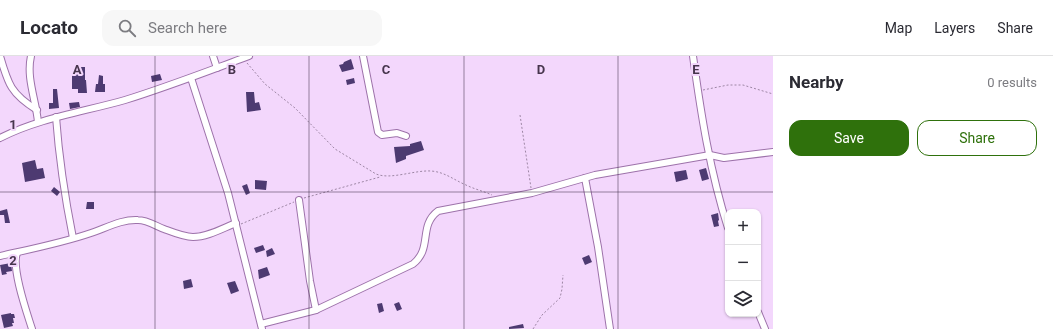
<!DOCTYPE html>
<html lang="en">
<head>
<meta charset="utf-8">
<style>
	:root { --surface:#fff; --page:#f7f7f7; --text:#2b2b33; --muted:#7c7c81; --line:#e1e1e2; --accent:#2f710c }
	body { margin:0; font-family:Roboto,sans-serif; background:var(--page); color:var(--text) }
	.controls { position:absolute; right:12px; bottom:12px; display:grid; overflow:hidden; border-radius:8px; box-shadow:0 1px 3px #0004 }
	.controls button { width:36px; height:36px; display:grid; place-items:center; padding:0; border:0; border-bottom:1px solid var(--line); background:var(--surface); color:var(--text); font:20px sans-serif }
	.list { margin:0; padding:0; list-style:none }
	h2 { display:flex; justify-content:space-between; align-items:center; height:52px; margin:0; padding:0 16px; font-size:17px }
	h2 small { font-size:13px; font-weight:400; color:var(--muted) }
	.actions { display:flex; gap:8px; padding:12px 16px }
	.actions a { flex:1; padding:9px 0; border:1px solid var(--accent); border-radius:12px; text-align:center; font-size:14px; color:var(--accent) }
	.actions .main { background:var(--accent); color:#fff }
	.icon { flex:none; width:22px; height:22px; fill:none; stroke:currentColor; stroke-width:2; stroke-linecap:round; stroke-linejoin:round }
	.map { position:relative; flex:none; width:773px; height:273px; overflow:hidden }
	header { display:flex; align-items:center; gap:24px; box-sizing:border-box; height:56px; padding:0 20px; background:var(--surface); border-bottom:1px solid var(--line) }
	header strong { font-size:19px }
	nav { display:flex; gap:22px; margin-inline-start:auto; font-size:14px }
	.search { width:280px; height:36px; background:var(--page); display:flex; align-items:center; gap:10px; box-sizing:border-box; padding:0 14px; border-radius:12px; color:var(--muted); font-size:15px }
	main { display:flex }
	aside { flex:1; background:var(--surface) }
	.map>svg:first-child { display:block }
</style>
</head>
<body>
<header>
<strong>Locato</strong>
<div class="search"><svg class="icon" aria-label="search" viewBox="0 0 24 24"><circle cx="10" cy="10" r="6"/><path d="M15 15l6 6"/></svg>Search here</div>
<nav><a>Map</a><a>Layers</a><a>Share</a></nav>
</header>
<main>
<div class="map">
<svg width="773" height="273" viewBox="0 0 773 273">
	<rect width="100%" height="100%" fill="#f3d7fc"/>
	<g fill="#4d3a71">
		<polygon points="351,3 354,13 342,16 339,9 343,8 344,6"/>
		<polygon points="78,11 85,11 85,24 86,24 87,37 78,37 78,33 72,33 72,17 78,17"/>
		<polygon points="160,18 162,24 152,26 151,20"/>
		<polygon points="99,19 103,20 103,28 105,28 105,36 95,36 96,28 98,28"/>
		<polygon points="354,22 355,27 347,29 346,24"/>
		<polygon points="53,33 57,33 59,52 49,53 49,47 53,47"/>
		<polygon points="246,36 254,36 255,47 259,46 261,54 247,56"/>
		<polygon points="79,46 80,51 70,53 69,47"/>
		<polygon points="421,85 424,94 406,100 406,103 396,107 394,91 410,90 410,88"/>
		<polygon points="35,104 37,113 43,112 45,122 25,126 22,107"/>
		<polygon points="706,112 709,123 702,125 699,114"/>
		<polygon points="686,114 688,123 676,126 674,116"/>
		<polygon points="255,124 267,125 266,134 255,133"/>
		<polygon points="247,128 250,137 246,139 242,130"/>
		<polygon points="54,131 60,136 57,140 51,135"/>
		<polygon points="87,146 94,146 94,153 86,153"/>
		<polygon points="7,153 10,167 5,167 4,159 0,159 0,155"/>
		<polygon points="718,157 719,164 718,165 719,170 714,171 711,159"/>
		<polygon points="263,189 265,194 256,197 254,192"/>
		<polygon points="272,192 275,198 267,201 266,195"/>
		<polygon points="589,199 592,206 585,209 582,202"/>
		<polygon points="11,207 12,215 6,216 7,218 2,219 0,209"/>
		<polygon points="267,211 270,219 259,223 258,214"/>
		<polygon points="191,223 193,231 184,233 183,225"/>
		<polygon points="235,225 239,235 231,238 227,227"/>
		<polygon points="399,246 402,253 397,255 394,248"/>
		<polygon points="382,247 384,255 379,257 377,248"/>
		<polygon points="11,257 11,258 14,258 15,262 13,262 14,267 12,267 13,270 4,272 1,259"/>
		<polygon points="523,268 524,272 509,273 509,271"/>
	</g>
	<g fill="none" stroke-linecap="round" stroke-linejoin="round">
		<defs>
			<g id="minor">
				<path d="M0 0C8 28 11 38 37 54"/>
				<path d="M31 0C26 22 36 44 38 66"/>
				<polyline points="213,0 217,12"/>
				<polyline points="363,0 378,76 382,79 397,77 406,80"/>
				<path d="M693 0C701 58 710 116 728 172"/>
				<polyline points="191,22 228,137 262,273"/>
				<path d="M56 61C59 102 65 142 73 182"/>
				<path d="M0 82C39 62 83 56 125 44 167 31 208 15 249 0"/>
				<polyline points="585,122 598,191 610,273"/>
				<polyline points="299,144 310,225 316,254"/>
				<path d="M17 197C11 212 27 257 32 273"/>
				<path d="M0 200C31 193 62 187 91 177 106 172 122 163 138 164 147 164 156 170 164 173 172 176 184 181 193 181 208 181 223 172 236 167"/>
				<polyline points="758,256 765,273"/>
				<path d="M261 268 316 254 413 208C433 192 418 170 438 155L532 137 595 119 710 99 724 102 773 96"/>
			</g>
		</defs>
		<use href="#minor" stroke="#9d72aa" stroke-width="8"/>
		<g stroke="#9d86a4" stroke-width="1" stroke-dasharray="2 2" stroke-linecap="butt">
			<path d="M247 7 265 28 295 52 335 93 376 118C391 124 414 114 431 115 445 116 454 124 466 129 474 133 483 135 492 139"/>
			<polyline points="703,34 728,29 743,29 773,38"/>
			<polyline points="520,59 531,132"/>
			<polyline points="304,142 380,121"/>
			<polyline points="241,168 294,146"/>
			<polyline points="533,273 542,259 560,242 562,233 563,219"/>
		</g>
		<use href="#minor" stroke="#fff" stroke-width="6"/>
	</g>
	<path fill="none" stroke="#47354d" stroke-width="1" stroke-opacity="0.55" d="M155 0V273M309 0V273M464 0V273M618 0V273M0 136H773"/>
	<g font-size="13" text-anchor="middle" font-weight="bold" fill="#47354d" stroke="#f3d7fc" stroke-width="4" stroke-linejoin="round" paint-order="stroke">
		<text x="77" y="18">A</text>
		<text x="232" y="18">B</text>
		<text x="386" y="18">C</text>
		<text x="541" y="18">D</text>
		<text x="696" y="18">E</text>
		<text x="13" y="73">1</text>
		<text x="13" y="209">2</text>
	</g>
</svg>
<div class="controls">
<button>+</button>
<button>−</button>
<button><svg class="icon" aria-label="layers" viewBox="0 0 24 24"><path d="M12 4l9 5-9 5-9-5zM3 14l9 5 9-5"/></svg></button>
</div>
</div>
<aside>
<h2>Nearby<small>0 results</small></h2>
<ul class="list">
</ul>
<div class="actions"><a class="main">Save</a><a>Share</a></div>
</aside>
</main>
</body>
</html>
